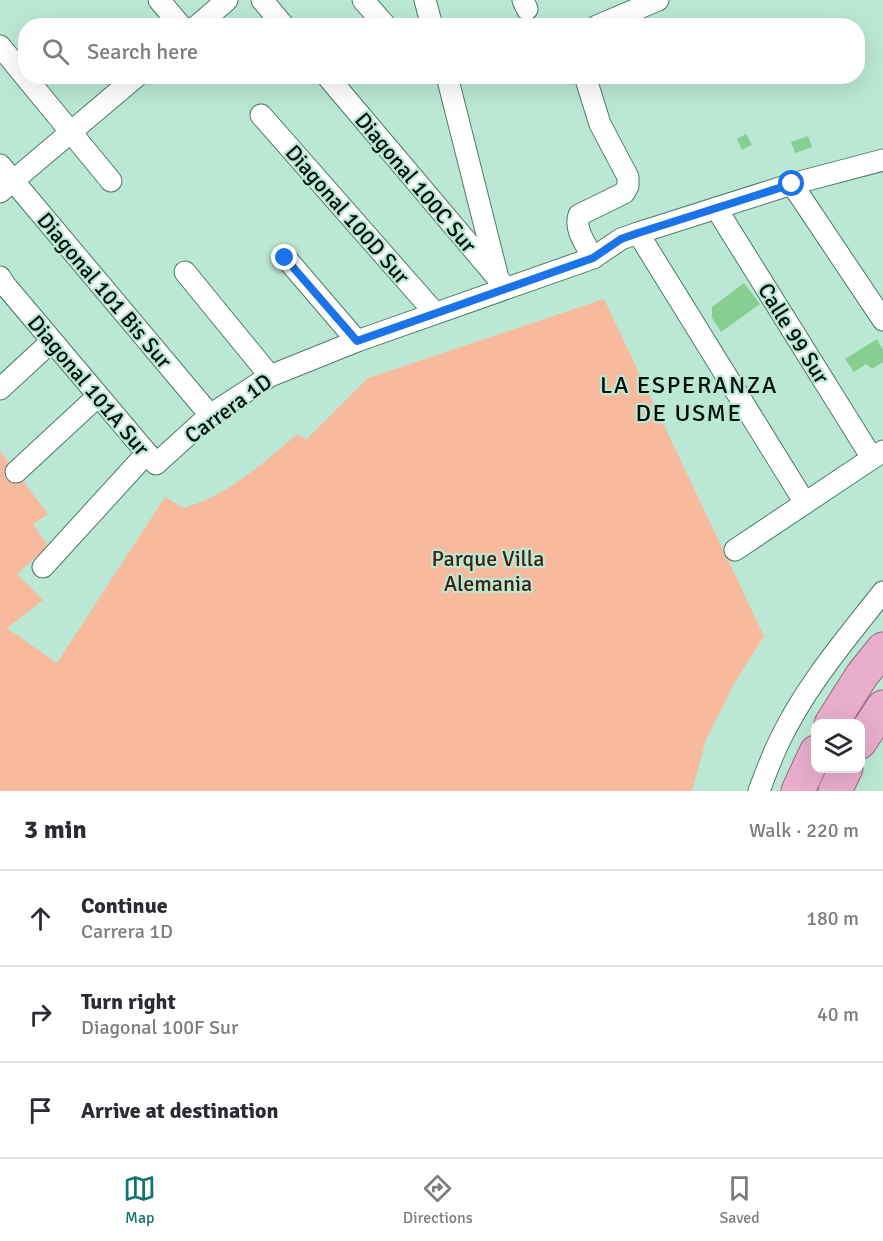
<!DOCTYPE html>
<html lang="en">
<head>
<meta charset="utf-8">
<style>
	:root { --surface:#fff; --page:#f7f7f7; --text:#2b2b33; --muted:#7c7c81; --line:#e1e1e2; --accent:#0f766e }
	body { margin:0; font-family:Signika,sans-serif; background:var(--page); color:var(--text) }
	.controls { position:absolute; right:18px; bottom:18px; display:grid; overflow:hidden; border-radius:12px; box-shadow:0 6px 24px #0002 }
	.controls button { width:54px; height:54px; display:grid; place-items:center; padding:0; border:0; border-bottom:2px solid var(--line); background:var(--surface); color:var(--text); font:30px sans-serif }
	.stop { position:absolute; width:18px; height:18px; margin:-14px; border:4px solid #1a73e8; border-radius:50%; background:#fff }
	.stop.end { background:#1a73e8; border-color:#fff; box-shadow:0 2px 6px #0008 }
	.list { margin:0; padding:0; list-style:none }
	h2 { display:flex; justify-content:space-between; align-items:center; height:78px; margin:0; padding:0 24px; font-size:26px }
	h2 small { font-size:20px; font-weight:400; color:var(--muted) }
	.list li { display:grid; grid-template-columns:39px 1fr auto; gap:18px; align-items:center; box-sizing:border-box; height:96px; padding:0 24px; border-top:2px solid var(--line) }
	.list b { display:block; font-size:22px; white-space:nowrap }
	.list p { margin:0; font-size:20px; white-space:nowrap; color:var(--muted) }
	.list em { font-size:20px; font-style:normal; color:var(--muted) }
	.icon { flex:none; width:33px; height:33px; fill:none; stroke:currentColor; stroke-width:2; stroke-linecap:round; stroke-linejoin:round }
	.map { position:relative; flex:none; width:883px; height:791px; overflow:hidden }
	.search { position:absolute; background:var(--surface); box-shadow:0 6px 24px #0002; left:18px; right:18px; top:18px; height:66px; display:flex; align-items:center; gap:15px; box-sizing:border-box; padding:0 21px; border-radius:24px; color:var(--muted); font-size:22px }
	.sheet { height:366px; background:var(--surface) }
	nav { display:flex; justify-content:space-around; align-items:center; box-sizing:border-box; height:84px; border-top:2px solid var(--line); background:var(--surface); font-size:16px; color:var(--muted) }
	nav a { display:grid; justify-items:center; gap:3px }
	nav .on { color:var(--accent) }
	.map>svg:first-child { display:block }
</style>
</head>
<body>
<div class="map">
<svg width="883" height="791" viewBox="0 0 883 791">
	<rect width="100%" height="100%" fill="#bbe8d5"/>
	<path fill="#f7ba9c" d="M604 299 764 636 735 682 706 740 692 791H0V451L48 514 33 524 48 546 17 574 43 600 7 628 57 663 165 497 183 508C227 497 263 462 298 434L306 440 368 378Z"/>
	<g fill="#86cf91">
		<polygon points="746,134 752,145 742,150 737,139"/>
		<polygon points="808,136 812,147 795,153 791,142"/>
		<polygon points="744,283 760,304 721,332 712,318 712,307"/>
		<polygon points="877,339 883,350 883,362 872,369 866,364 854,372 845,359"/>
	</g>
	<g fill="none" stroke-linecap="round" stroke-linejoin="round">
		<defs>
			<g id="minor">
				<polyline points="159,0 181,26"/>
				<polyline points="262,0 284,26"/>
				<polyline points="363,0 386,26"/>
				<polyline points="425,0 432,26"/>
				<polyline points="523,0 527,9"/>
				<polyline points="197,26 227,0"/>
				<polyline points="597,26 658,0"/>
				<polyline points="0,46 111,181"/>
				<polyline points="327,76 506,288"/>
				<polyline points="447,76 497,274"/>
				<path d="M585 76 600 124 628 177V186L624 193 579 215C574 230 586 244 593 258"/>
				<polyline points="261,115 435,313"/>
				<polyline points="0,165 210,415"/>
				<polyline points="792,184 883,320"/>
				<polyline points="0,192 137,76"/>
				<polyline points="716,208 872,458"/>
				<polyline points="638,233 805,503"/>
				<polyline points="285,257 357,341"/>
				<polyline points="185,272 270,376"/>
				<polyline points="0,277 5,285 156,464 210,415 270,376 357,341 593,258 621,239 638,233 792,184 883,160"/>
				<polyline points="0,389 52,341"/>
				<polyline points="16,472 98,396"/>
				<polyline points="735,550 883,451"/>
				<polyline points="43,567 147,453"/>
				<path d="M759 791C765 775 771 759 778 744 804 688 845 640 883 592"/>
			</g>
			<g id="trunk">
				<polyline points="831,724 862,675 883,649"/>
				<polyline points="860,742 883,707"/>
				<polyline points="798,791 816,752"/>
				<polyline points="835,791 846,768"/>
			</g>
		</defs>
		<use href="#minor" stroke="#4f7969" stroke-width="23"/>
		<use href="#trunk" stroke="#93697f" stroke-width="35"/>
		<use href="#minor" stroke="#fff" stroke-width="21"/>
		<use href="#trunk" stroke="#e8aecb" stroke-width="33"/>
	</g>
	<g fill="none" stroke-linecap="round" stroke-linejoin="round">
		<polyline stroke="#1a73e8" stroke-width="8" points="285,258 357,341 593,258 621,239 638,233 792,184"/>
	</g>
	<g text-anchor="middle" stroke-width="4.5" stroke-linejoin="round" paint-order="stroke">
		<g font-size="22" fill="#010f0a" stroke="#bbe8d5">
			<text transform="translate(416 182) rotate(50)" y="8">Diagonal 100C Sur</text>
			<text transform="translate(348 214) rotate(49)" y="8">Diagonal 100D Sur</text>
			<text transform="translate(105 290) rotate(50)" y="8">Diagonal 101 Bis Sur</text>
			<text transform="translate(794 333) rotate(58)" y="8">Calle 99 Sur</text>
			<text transform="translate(89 385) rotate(50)" y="8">Diagonal 101A Sur</text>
			<text transform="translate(228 408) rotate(-36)" y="8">Carrera 1D</text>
		</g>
		<g font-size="22" fill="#42220f" stroke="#bbe8d5">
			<text x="488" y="566">Parque Villa<tspan x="488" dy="25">Alemania</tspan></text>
		</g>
		<g font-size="24" letter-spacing="1.5" fill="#010f0a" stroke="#bbe8d5">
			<text x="689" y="393">LA ESPERANZA<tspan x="689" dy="28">DE USME</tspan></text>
		</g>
	</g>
</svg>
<div class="controls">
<button><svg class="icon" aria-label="layers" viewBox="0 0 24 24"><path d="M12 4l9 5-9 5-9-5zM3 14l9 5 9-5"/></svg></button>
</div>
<div class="stop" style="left:792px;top:184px"></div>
<div class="stop end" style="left:285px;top:258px"></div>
<div class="search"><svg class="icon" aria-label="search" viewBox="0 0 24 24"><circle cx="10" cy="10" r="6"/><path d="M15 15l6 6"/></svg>Search here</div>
</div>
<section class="sheet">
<h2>3 min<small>Walk · 220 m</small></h2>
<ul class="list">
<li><svg class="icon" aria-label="ahead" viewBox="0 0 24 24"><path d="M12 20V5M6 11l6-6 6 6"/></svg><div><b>Continue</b><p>Carrera 1D</p></div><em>180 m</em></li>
<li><svg class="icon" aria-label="right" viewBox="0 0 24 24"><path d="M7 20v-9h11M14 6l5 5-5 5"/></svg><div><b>Turn right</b><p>Diagonal 100F Sur</p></div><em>40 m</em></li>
<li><svg class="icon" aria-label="arrive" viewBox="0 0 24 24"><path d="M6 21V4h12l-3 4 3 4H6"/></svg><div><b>Arrive at destination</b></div></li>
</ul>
</section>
<nav>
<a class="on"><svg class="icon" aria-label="map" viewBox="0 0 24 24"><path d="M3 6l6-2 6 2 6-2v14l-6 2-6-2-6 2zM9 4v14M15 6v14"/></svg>Map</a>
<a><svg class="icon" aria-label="directions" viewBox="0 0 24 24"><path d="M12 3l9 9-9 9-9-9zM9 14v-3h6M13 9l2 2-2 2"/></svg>Directions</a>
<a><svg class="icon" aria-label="saved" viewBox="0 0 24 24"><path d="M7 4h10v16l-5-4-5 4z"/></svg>Saved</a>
</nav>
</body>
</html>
